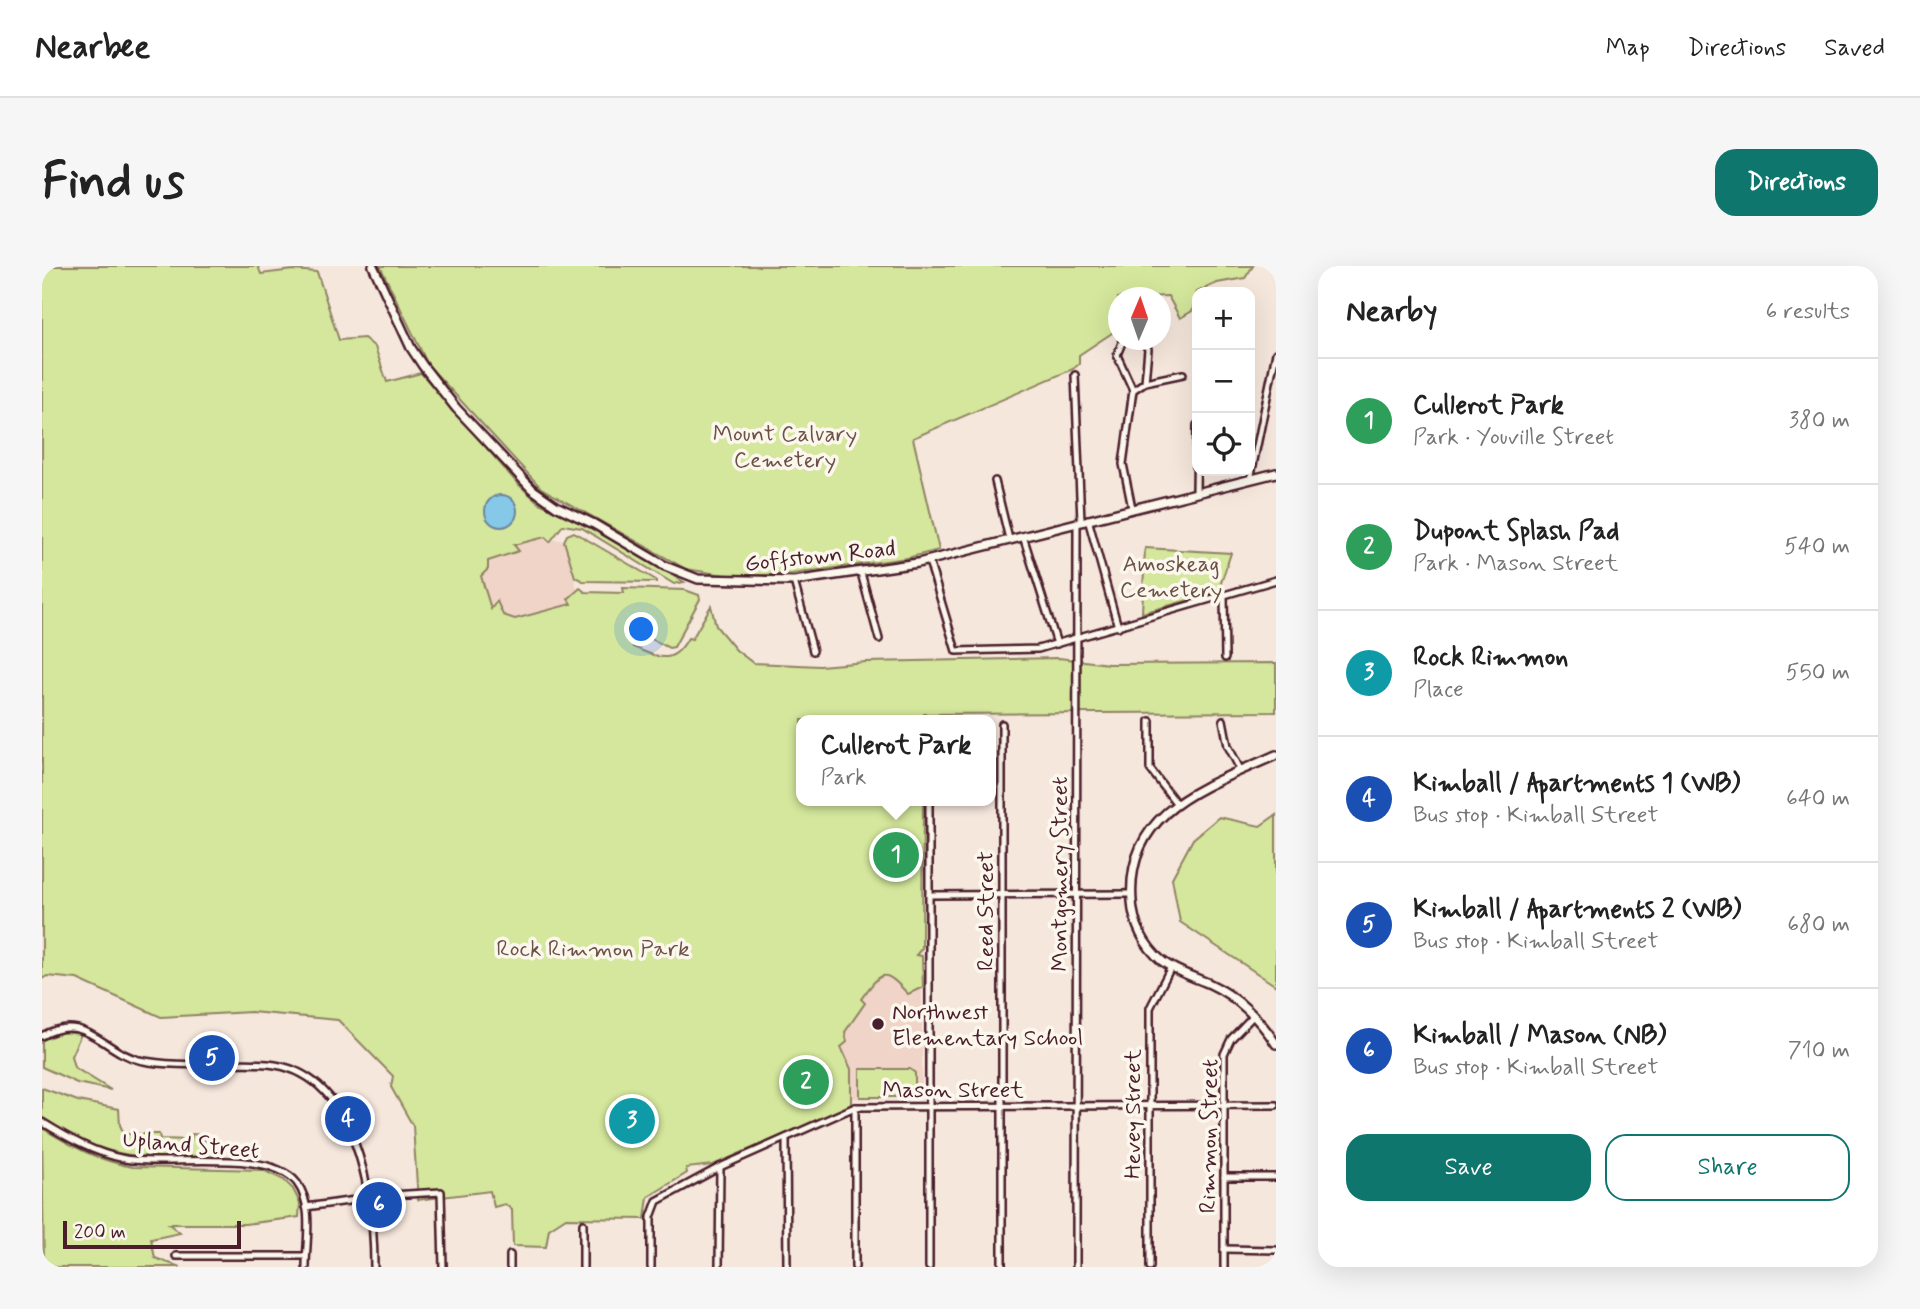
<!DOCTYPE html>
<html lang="en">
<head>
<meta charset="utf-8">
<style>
	:root { --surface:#fff; --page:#f6f6f6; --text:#222; --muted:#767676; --line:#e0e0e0; --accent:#0f766e }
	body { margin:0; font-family:Mynerve,sans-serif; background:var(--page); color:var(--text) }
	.controls { position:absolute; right:21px; top:21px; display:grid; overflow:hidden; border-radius:14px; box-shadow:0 7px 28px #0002 }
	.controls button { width:63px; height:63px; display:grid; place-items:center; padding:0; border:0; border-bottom:2px solid var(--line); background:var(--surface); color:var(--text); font:35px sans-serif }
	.compass { position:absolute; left:1066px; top:21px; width:63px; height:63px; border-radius:50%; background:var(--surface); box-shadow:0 7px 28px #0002; rotate:2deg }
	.scale { position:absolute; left:21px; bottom:18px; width:178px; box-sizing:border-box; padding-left:7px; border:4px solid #4a1f2b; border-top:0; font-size:19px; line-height:24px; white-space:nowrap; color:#4a1f2b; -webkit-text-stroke:5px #fbf7ec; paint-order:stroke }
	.you { position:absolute; left:600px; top:364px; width:24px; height:24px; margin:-18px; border:5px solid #fff; border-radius:50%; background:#1a73e8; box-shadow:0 0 0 10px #1a73e833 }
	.badge { display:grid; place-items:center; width:46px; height:46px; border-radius:50%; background:var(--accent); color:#fff; font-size:23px; font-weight:700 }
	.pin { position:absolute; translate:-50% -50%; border:4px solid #fff; box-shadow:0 2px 7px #0006 }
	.popup { position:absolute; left:754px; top:449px; width:200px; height:91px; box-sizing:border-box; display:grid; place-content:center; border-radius:14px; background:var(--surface); filter:drop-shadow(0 2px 5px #0005); font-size:23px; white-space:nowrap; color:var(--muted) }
	.popup b { font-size:26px; color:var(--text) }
	.popup::after { content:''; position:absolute; left:50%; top:100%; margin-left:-14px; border:14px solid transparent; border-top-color:var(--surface) }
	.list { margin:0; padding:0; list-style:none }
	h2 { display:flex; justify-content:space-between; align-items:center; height:91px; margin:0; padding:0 28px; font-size:30px }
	h2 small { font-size:23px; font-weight:400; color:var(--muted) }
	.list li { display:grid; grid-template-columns:46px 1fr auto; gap:21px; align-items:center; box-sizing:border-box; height:126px; padding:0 28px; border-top:2px solid var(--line) }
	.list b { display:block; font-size:26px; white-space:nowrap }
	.list p { margin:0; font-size:23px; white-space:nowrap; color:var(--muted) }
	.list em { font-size:23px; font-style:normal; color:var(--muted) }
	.actions { display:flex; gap:14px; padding:21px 28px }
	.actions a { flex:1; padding:16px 0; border:2px solid var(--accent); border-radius:21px; text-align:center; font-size:24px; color:var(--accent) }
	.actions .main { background:var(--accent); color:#fff }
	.icon { flex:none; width:38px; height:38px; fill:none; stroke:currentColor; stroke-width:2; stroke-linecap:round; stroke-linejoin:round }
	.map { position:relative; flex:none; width:1234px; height:1001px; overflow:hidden; border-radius:21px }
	header { display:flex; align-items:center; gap:42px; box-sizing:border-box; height:98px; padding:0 35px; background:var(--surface); border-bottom:2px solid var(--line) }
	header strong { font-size:33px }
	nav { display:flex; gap:38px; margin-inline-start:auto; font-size:24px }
	.intro { display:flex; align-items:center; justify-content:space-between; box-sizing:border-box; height:168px; padding:0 42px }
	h1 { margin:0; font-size:49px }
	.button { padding:18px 32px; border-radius:21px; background:var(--accent); color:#fff; font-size:24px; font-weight:700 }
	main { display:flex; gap:42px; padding:0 42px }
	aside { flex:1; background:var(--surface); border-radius:21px; box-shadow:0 7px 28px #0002 }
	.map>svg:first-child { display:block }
</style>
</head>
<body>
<header>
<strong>Nearbee</strong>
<nav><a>Map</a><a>Directions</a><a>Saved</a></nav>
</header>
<div class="intro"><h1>Find us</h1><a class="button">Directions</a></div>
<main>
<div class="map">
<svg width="1234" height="1001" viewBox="0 0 1234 1001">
	<rect width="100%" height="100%" fill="#f6e7dc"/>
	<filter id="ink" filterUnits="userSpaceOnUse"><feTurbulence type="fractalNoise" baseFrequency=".0143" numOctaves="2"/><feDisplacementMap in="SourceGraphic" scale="14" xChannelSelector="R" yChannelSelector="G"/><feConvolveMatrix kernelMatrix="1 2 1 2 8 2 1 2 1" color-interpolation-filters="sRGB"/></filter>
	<g filter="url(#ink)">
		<g fill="#f0d4c8">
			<polygon points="503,271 508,276 513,273 522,275 535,323 526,333 530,338 473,353 434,349 441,289 448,293 476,285 471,280"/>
			<polygon points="880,682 880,832 809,832 809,819 798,781 815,696 873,689"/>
		</g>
		<g fill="#d4e79c" stroke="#8f8364" stroke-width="2">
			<path d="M0 0H216L219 8 251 4 275 6 297 74 322 72 333 81 345 116 379 107 476 218 497 237 547 261 642 316 632 318 540 262 521 259 508 276 503 271 472 279 477 285 446 295V303L439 310 449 343 455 335 461 349 473 353 529 338 526 333 538 322 543 326 582 327 581 322 643 324 657 329 658 333 632 381 627 382 598 367 591 381C616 391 630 401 646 372L650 373 669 340 674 360 694 384 711 397 778 400 824 396 1017 392 1067 398 1234 397V446L882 448 881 454H760V535H881L880 682 874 689 880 690 881 721 866 728C841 701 840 705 819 733L823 737 803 766 805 776 799 781 809 803V840L671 899 644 902 645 907 606 931 603 953 524 952 507 963 504 981 471 980 470 944 463 938 452 941 448 925 376 934 371 860 349 821 351 810 296 754 209 746 119 751 35 713 5 710 0 713Z"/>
			<polygon points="338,0 1211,0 1203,12 1175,17 1155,26 1150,45 1138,52 1126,30 1076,32 1076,63 1037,89 1037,98 1031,103 871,172 897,284 865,292 750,308 689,310 644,303 499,222 386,99"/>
			<polygon points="532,266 614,314 614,316 541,315 533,311 522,275 525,269"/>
			<polygon points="1103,282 1189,287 1176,326 1100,347"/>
			<polygon points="1234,549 1234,720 1138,656 1130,612 1151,573 1177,551 1218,560"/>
			<polygon points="21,766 39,768 29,790 32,801 69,824 35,817 0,801 0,774"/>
			<polygon points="818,803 868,803 873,807 873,831 818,831"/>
			<path d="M0 822 36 835 77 843 78 859 82 868H117L118 873 149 874 150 868 162 869 165 890 162 893C89 892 65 891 0 855Z"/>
			<path d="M0 862C29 880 57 895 91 901L221 904 242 914 251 923 258 937 257 951 203 958H127L138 967 109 973 113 992 138 1001H2Z"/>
		</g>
		<circle fill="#86c8e7" stroke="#6e849c" stroke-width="2" cx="459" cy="245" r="16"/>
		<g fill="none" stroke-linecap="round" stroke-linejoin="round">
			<defs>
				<g id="street">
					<polyline points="1081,74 1075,89 1091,124"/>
					<polyline points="1100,74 1106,83 1103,116"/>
					<polyline points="1033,109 1039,255"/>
					<polyline points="1208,214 1234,87"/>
					<polyline points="953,215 967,273"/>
					<polyline points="1154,226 1155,159"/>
					<polyline points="1090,242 1081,198 1091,124 1103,116 1141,108"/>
					<polyline points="1046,253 1076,361"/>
					<polyline points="981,270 1015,378"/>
					<polyline points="887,295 914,385 996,383 1234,314"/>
					<polyline points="819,307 837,373"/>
					<polyline points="752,315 771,385"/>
					<polyline points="1182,330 1183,392"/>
					<polyline points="1181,454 1186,480 1199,505"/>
					<polyline points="1108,455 1108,503 1134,537"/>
					<polyline points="887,629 1089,628"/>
					<path d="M0 770C43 745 60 785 97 794 139 803 183 795 226 798 315 806 332 930 332 1001"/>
					<polyline points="813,841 813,1001"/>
					<path d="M0 856C26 872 52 887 83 893 126 901 227 881 255 917 272 940 264 975 264 1001"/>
					<polyline points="744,872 745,1001"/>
					<polyline points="1182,911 1234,911"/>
					<polyline points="264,941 349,929 399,926 401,1001"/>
					<polyline points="1182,983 1234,984"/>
					<polyline points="134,990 264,990"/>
					<polyline points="468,1001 468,989"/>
					<polyline points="541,1001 541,958"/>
					<polyline points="609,1001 609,951 615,935 678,901 813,841 1234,839"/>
					<polyline points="677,1001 678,901"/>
					<polyline points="887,1001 887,535"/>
					<polyline points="960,1001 960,458"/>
					<polyline points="1034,1001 1035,256"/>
					<polyline points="1108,1001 1108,742 1129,701"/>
					<polyline points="1182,1001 1182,788 1189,773 1211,750"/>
				</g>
				<g id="secondary">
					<polyline points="331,0 369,82 381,100 414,142 490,223 514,240 552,258 623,300 656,313 752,315 876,297 1234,207"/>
					<path d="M1234 489C1166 520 1083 543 1090 635 1091 657 1102 680 1120 695 1134 706 1152 711 1168 718 1194 730 1218 753 1234 778"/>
				</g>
			</defs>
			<use href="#street" stroke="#4a1f2b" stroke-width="10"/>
			<use href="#secondary" stroke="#4a1f2b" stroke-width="12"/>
			<use href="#street" stroke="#fbf7ec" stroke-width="5"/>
			<use href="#secondary" stroke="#fbf7ec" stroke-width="7"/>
		</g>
	</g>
	<circle fill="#4a1f2b" stroke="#fbf7ec" stroke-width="2.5" cx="836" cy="758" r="7"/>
	<g text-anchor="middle" stroke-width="7" stroke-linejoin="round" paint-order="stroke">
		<g font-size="23" fill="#6c5147" stroke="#fbf7ec">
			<text x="743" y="175">Mount Calvary<tspan x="743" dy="26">Cemetery</tspan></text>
			<text x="1129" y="305">Amoskeag<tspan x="1129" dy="26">Cemetery</tspan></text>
			<text x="551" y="690">Rock Rimmon Park</text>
		</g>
		<g font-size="23" fill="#4a1f2b" stroke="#fbf7ec">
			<text transform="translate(778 289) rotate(-6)" y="8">Goffstown Road</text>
			<text transform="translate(1017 608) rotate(-90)" y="8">Montgomery Street</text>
			<text transform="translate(943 645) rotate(-90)" y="8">Reed Street</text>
			<text x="911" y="831">Mason Street</text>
			<text transform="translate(1090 848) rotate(-90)" y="8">Hevey Street</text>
			<text transform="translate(1166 870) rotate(-89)" y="8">Rimmon Street</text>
			<text transform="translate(149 878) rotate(5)" y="8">Upland Street</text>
		</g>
		<g font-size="23" fill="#4a1f2b" stroke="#fbf7ec" text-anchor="start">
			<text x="850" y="753">Northwest<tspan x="850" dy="26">Elementary School</tspan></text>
		</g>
	</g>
</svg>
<div class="controls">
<button>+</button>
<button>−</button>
<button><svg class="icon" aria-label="locate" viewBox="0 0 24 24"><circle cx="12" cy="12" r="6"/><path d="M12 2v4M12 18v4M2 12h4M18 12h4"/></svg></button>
</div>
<svg class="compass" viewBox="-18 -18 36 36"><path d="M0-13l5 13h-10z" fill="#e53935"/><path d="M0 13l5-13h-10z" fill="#767676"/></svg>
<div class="scale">200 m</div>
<div class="you"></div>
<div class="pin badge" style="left:854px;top:589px;background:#2e9e5b">1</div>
<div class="popup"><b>Cullerot Park</b>Park</div>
<div class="pin badge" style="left:764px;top:816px;background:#2e9e5b">2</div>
<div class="pin badge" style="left:590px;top:855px;background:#0f9aa8">3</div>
<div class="pin badge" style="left:306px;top:853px;background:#1a4fb4">4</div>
<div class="pin badge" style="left:170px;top:792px;background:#1a4fb4">5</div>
<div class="pin badge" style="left:337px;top:939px;background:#1a4fb4">6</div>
</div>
<aside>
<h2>Nearby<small>6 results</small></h2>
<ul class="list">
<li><span class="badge" style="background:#2e9e5b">1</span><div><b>Cullerot Park</b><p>Park · Youville Street</p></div><em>380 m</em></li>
<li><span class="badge" style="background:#2e9e5b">2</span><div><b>Dupont Splash Pad</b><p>Park · Mason Street</p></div><em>540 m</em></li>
<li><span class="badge" style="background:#0f9aa8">3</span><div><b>Rock Rimmon</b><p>Place</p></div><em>550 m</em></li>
<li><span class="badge" style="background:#1a4fb4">4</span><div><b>Kimball / Apartments 1 (WB)</b><p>Bus stop · Kimball Street</p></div><em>640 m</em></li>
<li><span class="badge" style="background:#1a4fb4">5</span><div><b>Kimball / Apartments 2 (WB)</b><p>Bus stop · Kimball Street</p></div><em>680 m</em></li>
<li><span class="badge" style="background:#1a4fb4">6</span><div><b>Kimball / Mason (NB)</b><p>Bus stop · Kimball Street</p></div><em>710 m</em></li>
</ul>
<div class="actions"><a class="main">Save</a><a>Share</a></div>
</aside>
</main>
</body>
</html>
